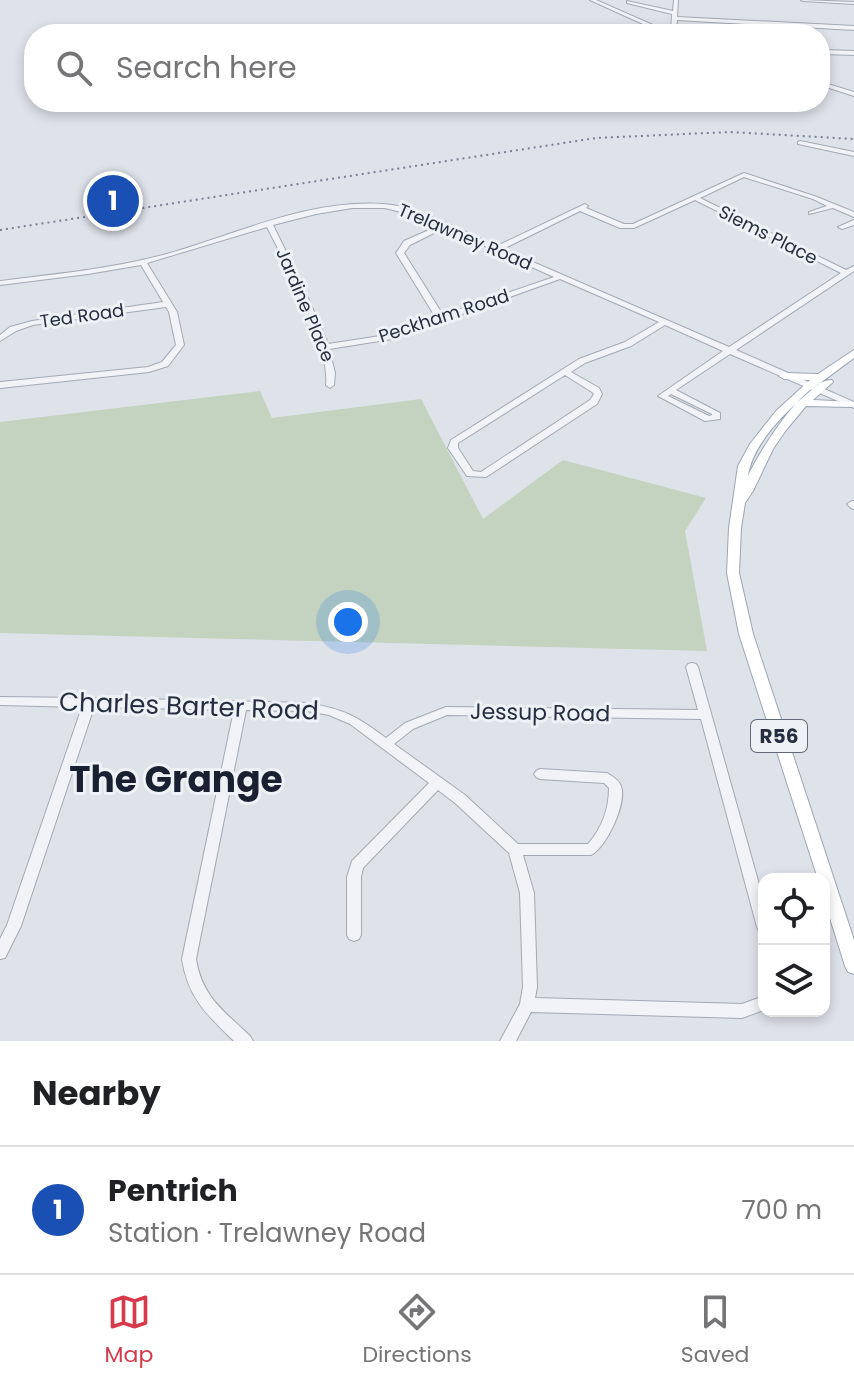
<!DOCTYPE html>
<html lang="en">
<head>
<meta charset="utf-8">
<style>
	:root { --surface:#fff; --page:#f2f2f2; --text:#202124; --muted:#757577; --line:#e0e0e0; --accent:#d73a4d }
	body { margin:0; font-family:Poppins,sans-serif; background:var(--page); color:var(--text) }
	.controls { position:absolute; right:24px; bottom:24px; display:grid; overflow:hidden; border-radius:16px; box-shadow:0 4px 12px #0003 }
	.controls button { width:72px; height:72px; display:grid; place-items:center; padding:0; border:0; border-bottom:2px solid var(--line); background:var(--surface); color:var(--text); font:40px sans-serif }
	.you { position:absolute; left:348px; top:622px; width:28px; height:28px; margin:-20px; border:6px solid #fff; border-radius:50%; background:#1a73e8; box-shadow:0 0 0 12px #1a73e833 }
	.badge { display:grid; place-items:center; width:52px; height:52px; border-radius:50%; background:var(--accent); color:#fff; font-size:26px; font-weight:700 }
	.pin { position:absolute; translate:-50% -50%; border:4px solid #fff; box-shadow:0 2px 8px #0006 }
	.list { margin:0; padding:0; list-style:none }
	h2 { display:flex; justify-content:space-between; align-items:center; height:104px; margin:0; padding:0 32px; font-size:34px }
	h2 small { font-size:26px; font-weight:400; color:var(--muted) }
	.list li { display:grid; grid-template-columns:52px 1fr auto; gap:24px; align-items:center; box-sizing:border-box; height:128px; padding:0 32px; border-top:2px solid var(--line) }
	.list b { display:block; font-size:30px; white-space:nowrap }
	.list p { margin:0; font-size:26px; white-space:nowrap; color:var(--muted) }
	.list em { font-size:26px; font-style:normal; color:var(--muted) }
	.icon { flex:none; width:44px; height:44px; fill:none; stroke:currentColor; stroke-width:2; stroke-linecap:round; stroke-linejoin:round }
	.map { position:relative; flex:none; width:854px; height:1041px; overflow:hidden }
	.search { position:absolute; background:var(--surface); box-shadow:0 4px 12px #0003; left:24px; right:24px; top:24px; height:88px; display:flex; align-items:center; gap:20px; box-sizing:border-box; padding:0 28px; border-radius:32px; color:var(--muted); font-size:30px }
	.sheet { height:232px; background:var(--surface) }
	nav { display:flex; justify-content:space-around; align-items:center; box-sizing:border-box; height:112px; border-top:2px solid var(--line); background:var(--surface); font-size:22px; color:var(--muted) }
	nav a { display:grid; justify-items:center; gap:4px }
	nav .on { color:var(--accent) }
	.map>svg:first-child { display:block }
</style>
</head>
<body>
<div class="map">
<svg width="854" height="1041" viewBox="0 0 854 1041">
	<rect width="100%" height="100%" fill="#dee2e9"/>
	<polygon fill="#c3d3bf" points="260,391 272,418 421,399 483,519 563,460 706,498 685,531 707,651 0,633 0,422"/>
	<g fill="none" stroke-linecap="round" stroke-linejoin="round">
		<defs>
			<g id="minor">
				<polygon points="590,0 596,0 671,33 672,14 627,3 627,1 673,11 674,0 678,0 677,17 854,26 854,30 677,20 676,34 665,34"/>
				<polygon points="801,0 854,2 854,4 803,1"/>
				<polygon points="820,39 823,41 824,50 854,51 854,55 824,54 828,84 854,92 854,96 820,85 820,83 822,82"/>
				<polygon points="800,141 854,152 854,156 798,144 798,142"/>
				<path d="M744 173 817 197 854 212V217L833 208 809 214V212L827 206 813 199 744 177 700 198 846 270 854 266V271L736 350 854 402V408L730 354 676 390 720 413V419L705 421 658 396 723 351 665 325 631 346 585 363 571 372 599 388 602 394 597 404 486 477 467 476 448 448 451 440 579 359 625 342 659 322 560 279 392 339 329 349 335 373 334 385 330 388 326 385C330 343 286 265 267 227L147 263 177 312 184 345 168 366 149 372 0 388V382L148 367 162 362 176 345 169 312 166 307 33 325 16 331 0 341V335L10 327 32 321 163 302 141 265 88 274 0 285V281C55 274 110 269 163 255 235 235 307 199 383 204 419 206 463 232 497 246L585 204 588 206 586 208 624 224H633ZM695 200 841 273 729 347 503 249 580 211 620 228H634ZM352 208H385L413 215 438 226 404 241 396 253 436 318 387 335 328 344 301 282 273 225 316 214ZM444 228 554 277 443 315 404 253 410 245ZM565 375 592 392 594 394 590 400 481 472 473 471 458 448V443ZM671 394 712 414V415L709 416 668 396Z"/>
				<polygon points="854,220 854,225 842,229 838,227"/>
				<polygon points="852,501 854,501 854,509 851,508 847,504"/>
				<path d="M692 663 696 664 698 667 764 902V933L759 931 757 927 701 719 447 715 413 729 394 744 465 795 518 844H588C602 828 609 808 609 788L604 783 540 779 536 777 534 774 536 771 540 769 607 773C612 776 619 780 621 786 627 803 607 847 591 855H523L534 893 537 987 535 998 742 1004 764 996V1010L742 1018 531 1012 516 1041H500L520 1004 523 987 520 893 509 853 455 803 438 790 363 868 361 877V935L359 939 354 941 349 939 347 935V877L352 861 429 783 350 724 329 715 307 711 246 710 196 959C202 997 224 1011 250 1036L253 1041H234C207 1015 188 998 182 959L234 710 94 707 21 926 5 958 0 959V939L7 925 82 707 0 705V697L86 698 90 697 94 698 307 703C344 709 356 716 386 738L405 723 446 707 698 710 686 667 688 664Z"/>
			</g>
			<path id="major" d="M854 350V358C818 384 755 429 748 476 759 452 804 379 832 380L833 382 813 400 854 402V406L851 407 806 406 786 430 773 449 753 491 745 503 741 528 739 573 753 634 854 940V974L848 972 845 966 824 899V879H818L739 634 727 573 729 528 738 466 750 444 776 411 810 380 784 379 779 376 784 373 818 374Z"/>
		</defs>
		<use href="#minor" stroke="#a3a9b3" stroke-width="2"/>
		<use href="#major" stroke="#9da6b5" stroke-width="2"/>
		<use href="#minor" fill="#f1f3f7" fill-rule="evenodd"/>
		<use href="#major" fill="#fff" fill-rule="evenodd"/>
		<polyline stroke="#778193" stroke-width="2" stroke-dasharray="2 4" stroke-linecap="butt" points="0,230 596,138 730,132 854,139"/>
	</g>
	<g text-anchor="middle" stroke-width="6" stroke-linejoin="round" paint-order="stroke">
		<g font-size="18" fill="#262f41" stroke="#eef1f6">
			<text transform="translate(768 235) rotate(27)" y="6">Siems Place</text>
			<text transform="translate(465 237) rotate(23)" y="6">Trelawney Road</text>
			<text transform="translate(305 305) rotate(67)" y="6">Jardine Place</text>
			<text transform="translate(82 316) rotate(-8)" y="6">Ted Road</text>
			<text transform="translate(444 316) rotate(-18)" y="6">Peckham Road</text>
		</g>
		<rect fill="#eef1f6" stroke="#626977" stroke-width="2" x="751" y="720" width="56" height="32" rx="6"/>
		<g font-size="20" font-weight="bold" fill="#262f41">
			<text x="779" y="743">R56</text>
		</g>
		<g font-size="22" fill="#262f41" stroke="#eef1f6">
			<text transform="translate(540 712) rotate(1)" y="8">Jessup Road</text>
		</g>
		<g font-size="26" fill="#262f41" stroke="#eef1f6">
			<text transform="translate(189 706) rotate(2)" y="9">Charles Barter Road</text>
		</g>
		<g font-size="36" font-weight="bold" fill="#192031" stroke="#eef1f6">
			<text x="176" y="792">The Grange</text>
		</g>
	</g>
</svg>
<div class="controls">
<button><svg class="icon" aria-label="locate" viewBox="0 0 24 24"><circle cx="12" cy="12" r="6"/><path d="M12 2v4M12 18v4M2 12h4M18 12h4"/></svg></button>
<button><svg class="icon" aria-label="layers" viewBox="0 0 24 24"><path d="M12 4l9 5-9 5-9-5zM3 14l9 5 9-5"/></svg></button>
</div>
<div class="you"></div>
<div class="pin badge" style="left:113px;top:201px;background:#1a4fb4">1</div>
<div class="search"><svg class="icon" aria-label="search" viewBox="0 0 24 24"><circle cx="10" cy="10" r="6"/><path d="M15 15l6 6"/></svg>Search here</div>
</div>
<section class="sheet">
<h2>Nearby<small></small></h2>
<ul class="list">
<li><span class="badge" style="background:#1a4fb4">1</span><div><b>Pentrich</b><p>Station · Trelawney Road</p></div><em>700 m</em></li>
</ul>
</section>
<nav>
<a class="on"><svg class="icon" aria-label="map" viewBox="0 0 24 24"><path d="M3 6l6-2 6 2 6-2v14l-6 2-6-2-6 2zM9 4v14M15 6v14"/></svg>Map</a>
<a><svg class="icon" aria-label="directions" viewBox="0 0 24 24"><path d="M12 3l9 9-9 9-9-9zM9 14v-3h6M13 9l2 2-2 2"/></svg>Directions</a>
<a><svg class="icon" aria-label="saved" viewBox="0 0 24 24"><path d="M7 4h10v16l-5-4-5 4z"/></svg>Saved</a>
</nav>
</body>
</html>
